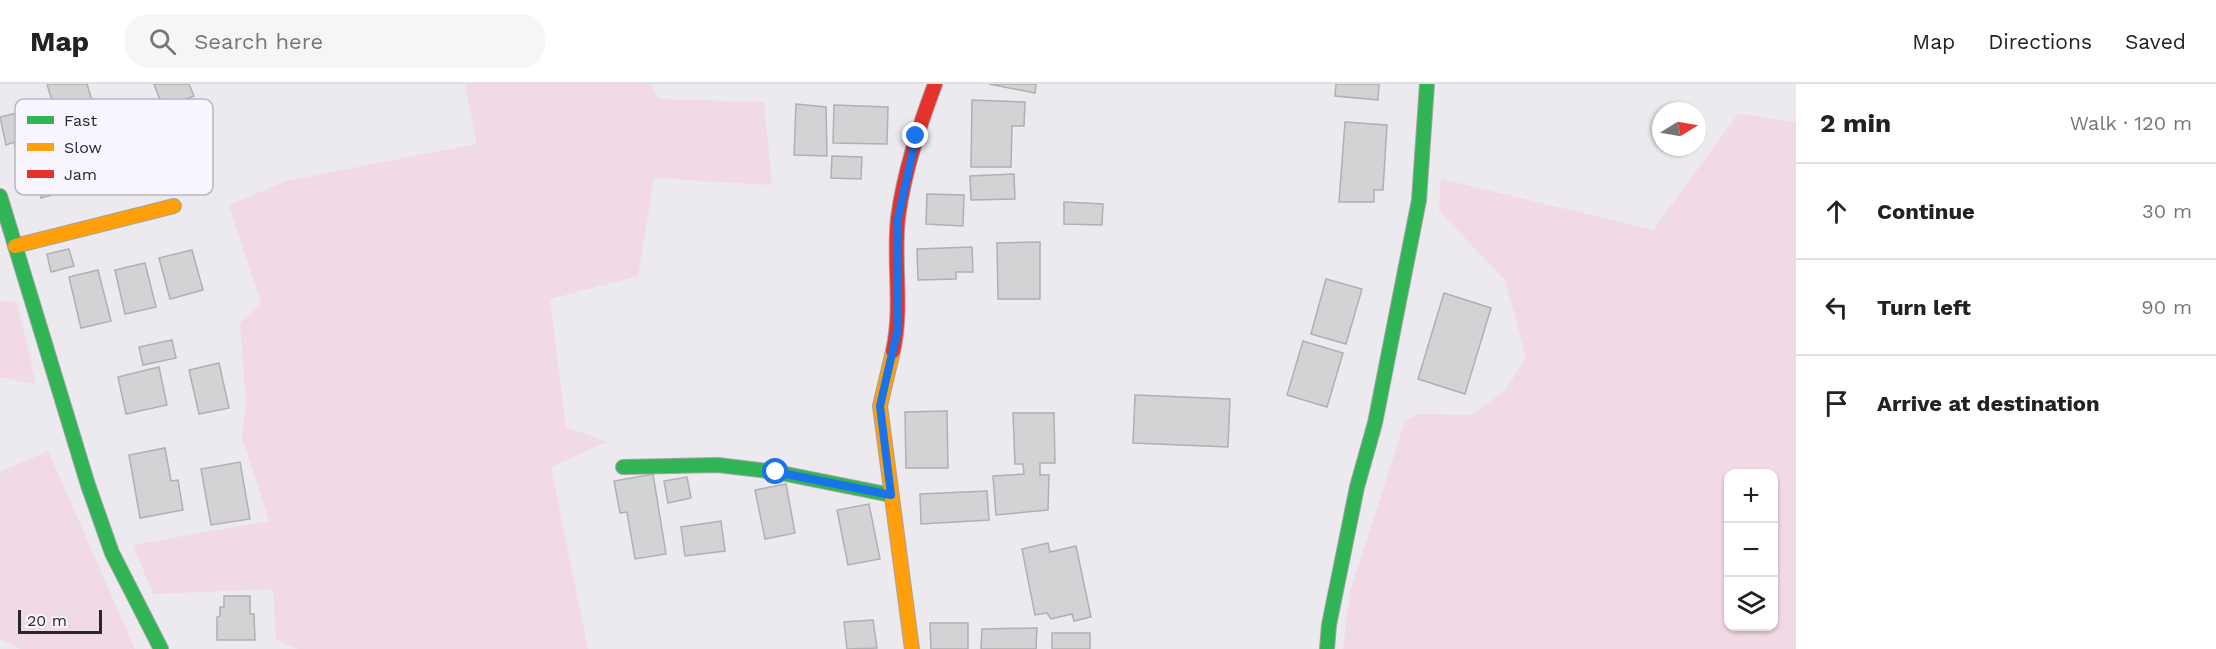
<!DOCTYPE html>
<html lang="en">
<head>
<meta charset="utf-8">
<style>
	:root { --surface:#fff; --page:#f6f6f6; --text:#222; --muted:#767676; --line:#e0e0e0 }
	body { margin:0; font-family:"Work Sans",sans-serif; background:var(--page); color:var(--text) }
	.controls { position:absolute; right:18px; bottom:18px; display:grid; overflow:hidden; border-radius:12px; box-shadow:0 2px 4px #0004 }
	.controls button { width:54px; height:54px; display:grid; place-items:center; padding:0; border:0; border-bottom:2px solid var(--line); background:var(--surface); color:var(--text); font:30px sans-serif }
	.compass { position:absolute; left:1652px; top:18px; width:54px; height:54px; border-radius:50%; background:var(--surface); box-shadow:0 2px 4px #0004; rotate:79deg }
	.scale { position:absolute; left:18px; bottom:15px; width:84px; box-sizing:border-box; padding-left:6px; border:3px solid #28272b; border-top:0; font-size:16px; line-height:21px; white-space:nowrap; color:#28272b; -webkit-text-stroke:4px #f9f5ff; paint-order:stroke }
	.stop { position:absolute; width:18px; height:18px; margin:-14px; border:4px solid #1a73e8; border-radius:50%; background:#fff }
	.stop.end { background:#1a73e8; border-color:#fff; box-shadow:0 2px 6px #0008 }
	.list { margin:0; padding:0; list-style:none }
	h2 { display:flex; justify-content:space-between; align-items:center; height:78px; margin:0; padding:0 24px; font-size:26px }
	h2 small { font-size:20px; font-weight:400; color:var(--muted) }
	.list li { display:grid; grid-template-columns:39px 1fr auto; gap:18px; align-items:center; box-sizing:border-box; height:96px; padding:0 24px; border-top:2px solid var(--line) }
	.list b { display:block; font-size:22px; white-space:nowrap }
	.list em { font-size:20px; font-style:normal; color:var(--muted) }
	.icon { flex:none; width:33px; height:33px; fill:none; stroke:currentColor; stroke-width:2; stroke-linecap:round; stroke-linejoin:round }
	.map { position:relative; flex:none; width:1796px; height:565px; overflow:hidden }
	header { display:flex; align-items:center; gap:36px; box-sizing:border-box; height:84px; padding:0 30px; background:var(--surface); border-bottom:2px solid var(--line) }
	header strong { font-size:28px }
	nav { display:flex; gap:33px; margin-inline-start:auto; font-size:21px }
	.search { width:420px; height:54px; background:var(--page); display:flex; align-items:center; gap:15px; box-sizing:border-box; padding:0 21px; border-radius:24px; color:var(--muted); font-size:22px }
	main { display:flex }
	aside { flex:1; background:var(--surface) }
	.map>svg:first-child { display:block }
</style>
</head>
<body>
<header>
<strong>Map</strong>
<div class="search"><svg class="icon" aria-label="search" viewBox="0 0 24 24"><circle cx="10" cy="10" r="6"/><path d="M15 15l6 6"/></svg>Search here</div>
<nav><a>Map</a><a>Directions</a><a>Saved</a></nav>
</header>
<main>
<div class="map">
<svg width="1796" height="565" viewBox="0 0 1796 565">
	<rect width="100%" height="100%" fill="#eceaef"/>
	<g fill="#f1d9e5" fill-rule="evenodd">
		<polygon points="465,0 651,0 658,15 764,18 772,101 654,94 638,192 550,215 566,343 607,358 551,383 588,565 298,565 276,556 273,505 153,510 133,461 269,437 242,353 246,317 240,239 261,219 229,121 286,97 477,60"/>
		<path d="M1738 30 1796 38V565H1343L1350 508 1405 337 1418 330 1471 331 1505 307 1526 273 1505 196 1439 127 1441 95 1653 146ZM1728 390H1774V542H1728Z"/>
		<polygon points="0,216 17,219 36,300 0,293"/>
		<polygon points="48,367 135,565 20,565 0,555 0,388"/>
	</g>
	<g fill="#d5d2d6" stroke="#b1afb2" stroke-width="1.5">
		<polygon points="47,0 87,0 94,23 57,34"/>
		<polygon points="154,0 189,0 194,12 163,24"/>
		<polygon points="989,0 1036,0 1035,9"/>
		<polygon points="1336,0 1379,0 1378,16 1335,12"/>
		<polygon points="972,16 1025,18 1024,42 1012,42 1011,83 971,83"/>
		<polygon points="796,20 826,23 827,72 794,71"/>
		<polygon points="834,21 888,23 887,60 833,59"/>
		<polygon points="30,26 36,48 53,43 69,106 41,114 35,94 24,97 14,58 6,61 0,33"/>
		<polygon points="1345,38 1387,41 1383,106 1374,106 1374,118 1339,118"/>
		<polygon points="832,72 862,73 861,95 831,94"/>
		<polygon points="1014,90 1015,115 971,116 970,92"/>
		<polygon points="927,110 964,111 963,142 926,140"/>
		<polygon points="1064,118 1103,120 1102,141 1064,140"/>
		<polygon points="1040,158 1040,215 998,215 997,159"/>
		<polygon points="972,163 973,188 956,188 956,195 918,196 917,165"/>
		<polygon points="69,165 74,182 51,188 47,170"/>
		<polygon points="192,166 203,206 170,215 159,174"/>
		<polygon points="145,179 156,223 125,230 115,186"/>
		<polygon points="98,186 111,237 81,244 69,193"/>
		<polygon points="1326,195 1362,205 1346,260 1311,250"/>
		<polygon points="1444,209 1491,224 1465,310 1418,295"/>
		<polygon points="172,256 176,274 143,281 139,263"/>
		<polygon points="1303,257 1343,269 1327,323 1287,311"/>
		<polygon points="219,279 229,324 199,330 189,286"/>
		<polygon points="159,283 167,321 126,330 118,293"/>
		<polygon points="1135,311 1230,315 1228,363 1133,359"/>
		<polygon points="947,327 948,384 906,384 905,328"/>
		<polygon points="1013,329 1054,329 1055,379 1040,379 1040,391 1049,391 1048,426 996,431 993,392 1024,390 1023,380 1015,380"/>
		<polygon points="165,364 171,397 178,396 183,426 140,434 129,371"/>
		<polygon points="240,378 250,435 211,441 201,385"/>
		<polygon points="653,390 666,470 635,475 627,428 620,429 614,397"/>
		<polygon points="687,393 691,414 668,419 664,397"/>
		<polygon points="786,400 795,449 765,455 755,406"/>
		<polygon points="987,407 989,436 921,440 920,410"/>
		<polygon points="869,420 880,475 848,481 837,426"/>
		<polygon points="721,437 725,467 685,472 681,443"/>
		<polygon points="1048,459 1050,468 1076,462 1091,533 1074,537 1072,530 1051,535 1047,529 1035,531 1022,465"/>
		<polygon points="224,512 250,512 250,530 254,530 255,556 217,556 217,533 220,532 220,523 224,523"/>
		<polygon points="873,536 877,564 847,565 844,538"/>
		<polygon points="930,539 968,539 968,565 931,565"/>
		<polygon points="1037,544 1036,565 981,565 982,545"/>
		<rect x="1052" y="549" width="38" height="16"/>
	</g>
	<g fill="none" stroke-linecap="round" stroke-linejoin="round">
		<defs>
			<g id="fast">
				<polyline points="0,112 88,401 112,469 161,565"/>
				<polyline points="623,383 718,381 776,388 891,411"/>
				<polyline points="1327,565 1329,541 1357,403 1375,339 1419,116 1427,0"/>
			</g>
			<g id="slow">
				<polyline points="15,162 174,122"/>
				<polyline points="893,267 880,322 912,565"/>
			</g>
			<path id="jam" d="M893 267C903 223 893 178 898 134 904 88 919 43 935 0"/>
		</defs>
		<use href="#fast" stroke="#a4a3a7" stroke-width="16"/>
		<use href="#slow" stroke="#a4a3a7" stroke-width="16"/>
		<use href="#jam" stroke="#a4a3a7" stroke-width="16"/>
		<use href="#fast" stroke="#30b455" stroke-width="14"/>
		<use href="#slow" stroke="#ff9f0a" stroke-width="14"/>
		<use href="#jam" stroke="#e5322d" stroke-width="14"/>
	</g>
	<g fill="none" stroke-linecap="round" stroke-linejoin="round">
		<polyline stroke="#1a73e8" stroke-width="8" points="776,388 891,411 880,322 897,248 898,134 916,52"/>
	</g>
	<rect x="15" y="15" width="198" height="96" rx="9" fill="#f9f5ff" stroke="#bab7bf" stroke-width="1.5"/>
	<rect x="27" y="32" width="27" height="8" fill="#30b455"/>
	<rect x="27" y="59" width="27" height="8" fill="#ff9f0a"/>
	<rect x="27" y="86" width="27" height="8" fill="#e5322d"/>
	<g font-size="16" fill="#28272b">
		<text x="64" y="42">Fast</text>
		<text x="64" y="69">Slow</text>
		<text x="64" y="96">Jam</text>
	</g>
</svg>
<div class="controls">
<button>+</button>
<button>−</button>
<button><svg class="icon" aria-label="layers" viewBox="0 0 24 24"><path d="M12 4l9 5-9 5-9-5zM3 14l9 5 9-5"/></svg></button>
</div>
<svg class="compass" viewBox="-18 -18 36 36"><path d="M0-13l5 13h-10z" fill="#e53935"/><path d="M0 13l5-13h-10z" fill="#767676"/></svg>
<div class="scale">20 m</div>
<div class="stop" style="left:776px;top:388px"></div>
<div class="stop end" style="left:916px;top:52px"></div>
</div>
<aside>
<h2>2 min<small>Walk · 120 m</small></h2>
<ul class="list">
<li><svg class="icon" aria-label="ahead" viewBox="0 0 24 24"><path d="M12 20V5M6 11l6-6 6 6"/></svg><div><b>Continue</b></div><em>30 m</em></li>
<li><svg class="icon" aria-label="left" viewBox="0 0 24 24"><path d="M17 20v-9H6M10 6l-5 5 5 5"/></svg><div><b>Turn left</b></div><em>90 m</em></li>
<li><svg class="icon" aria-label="arrive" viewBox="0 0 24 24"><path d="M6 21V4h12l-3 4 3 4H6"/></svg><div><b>Arrive at destination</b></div></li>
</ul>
</aside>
</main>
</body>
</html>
